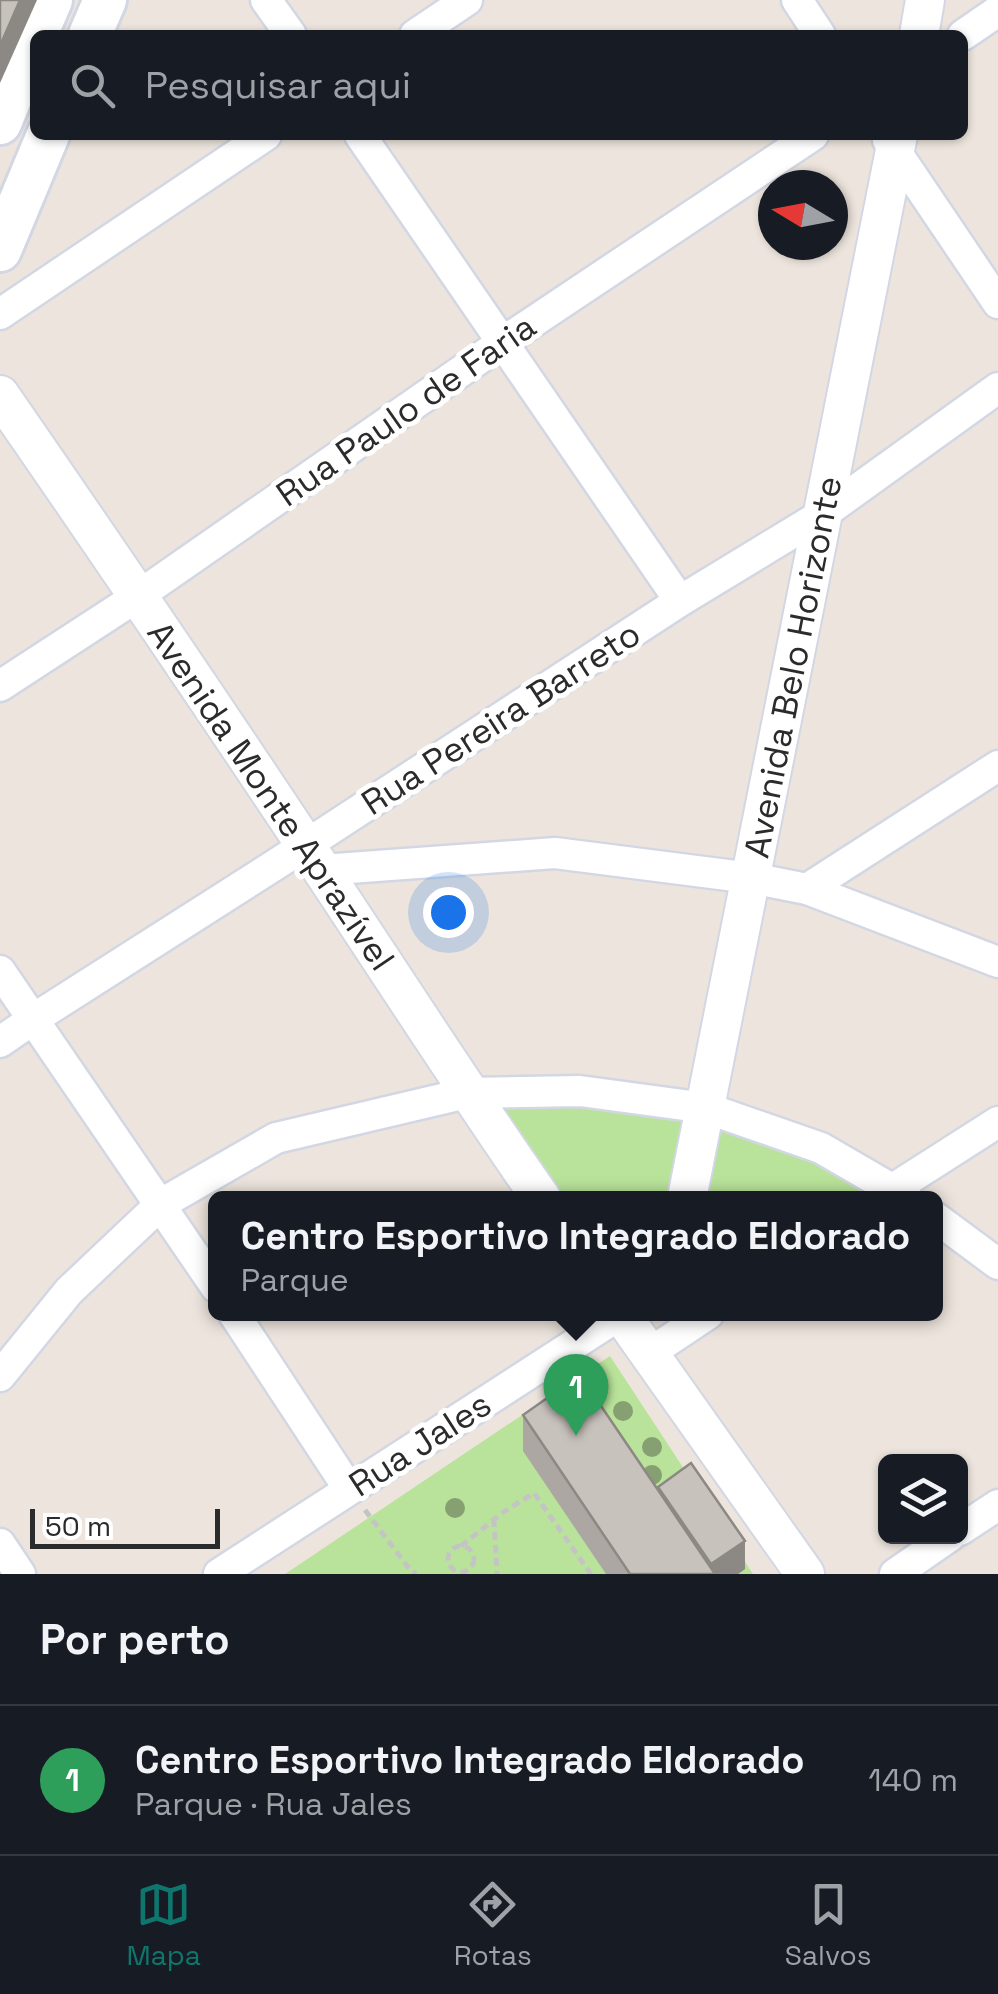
<!DOCTYPE html>
<html lang="pt">
<head>
<meta charset="utf-8">
<style>
	:root { --surface:#171b24; --page:#20242c; --text:#f1f3f6; --muted:#9ea1a6; --line:#363941; --accent:#0f766e }
	body { margin:0; font-family:"Space Grotesk",sans-serif; background:var(--page); color:var(--text) }
	.controls { position:absolute; right:30px; bottom:30px; display:grid; overflow:hidden; border-radius:15px; box-shadow:0 2px 8px #0004 }
	.controls button { width:90px; height:90px; display:grid; place-items:center; padding:0; border:0; border-bottom:2px solid var(--line); background:var(--surface); color:var(--text); font:50px sans-serif }
	.compass { position:absolute; left:758px; top:170px; width:90px; height:90px; border-radius:50%; background:var(--surface); box-shadow:0 2px 8px #0004; rotate:280deg }
	.scale { position:absolute; left:30px; bottom:25px; width:190px; box-sizing:border-box; padding-left:10px; border:5px solid #2b2b2b; border-top:0; font-size:28px; line-height:35px; white-space:nowrap; color:#2b2b2b; -webkit-text-stroke:8px #fff; paint-order:stroke }
	.you { position:absolute; left:448px; top:912px; width:35px; height:35px; margin:-25px; border:8px solid #fff; border-radius:50%; background:#1a73e8; box-shadow:0 0 0 15px #1a73e833 }
	.badge { display:grid; place-items:center; width:65px; height:65px; border-radius:50%; background:var(--accent); color:#fff; font-size:32px; font-weight:700 }
	.pin { position:absolute; translate:-50% -82px; filter:drop-shadow(0 2px 5px #0008) }
	.pin::after { content:''; position:absolute; top:52px; width:35px; height:30px; background:inherit; clip-path:polygon(0 0,100% 0,50% 100%) }
	.popup { position:absolute; left:208px; top:1191px; width:735px; height:130px; box-sizing:border-box; display:grid; place-content:center; border-radius:15px; background:var(--surface); filter:drop-shadow(0 2px 8px #0005); font-size:32px; white-space:nowrap; color:var(--muted) }
	.popup b { font-size:38px; color:var(--text) }
	.popup::after { content:''; position:absolute; left:50%; top:100%; margin-left:-20px; border:20px solid transparent; border-top-color:var(--surface) }
	.list { margin:0; padding:0; list-style:none }
	h2 { display:flex; justify-content:space-between; align-items:center; height:130px; margin:0; padding:0 40px; font-size:42px }
	h2 small { font-size:32px; font-weight:400; color:var(--muted) }
	.list li { display:grid; grid-template-columns:65px 1fr auto; gap:30px; align-items:center; box-sizing:border-box; height:150px; padding:0 40px; border-top:2px solid var(--line) }
	.list b { display:block; font-size:38px; white-space:nowrap }
	.list p { margin:0; font-size:32px; white-space:nowrap; color:var(--muted) }
	.list em { font-size:32px; font-style:normal; color:var(--muted) }
	.icon { flex:none; width:55px; height:55px; fill:none; stroke:currentColor; stroke-width:2; stroke-linecap:round; stroke-linejoin:round }
	.map { position:relative; flex:none; width:998px; height:1574px; overflow:hidden }
	.search { position:absolute; background:var(--surface); box-shadow:0 2px 8px #0004; left:30px; right:30px; top:30px; height:110px; display:flex; align-items:center; gap:25px; box-sizing:border-box; padding:0 35px; border-radius:15px; color:var(--muted); font-size:38px }
	.sheet { height:280px; background:var(--surface) }
	nav { display:flex; justify-content:space-around; align-items:center; box-sizing:border-box; height:140px; border-top:2px solid var(--line); background:var(--surface); font-size:28px; color:var(--muted) }
	nav a { display:grid; justify-items:center; gap:5px }
	nav .on { color:var(--accent) }
	.map>svg:first-child { display:block }
</style>
</head>
<body>
<div class="map">
<svg width="998" height="1574" viewBox="0 0 998 1574">
	<rect width="100%" height="100%" fill="#ede5dd"/>
	<g fill="#b9e39a">
		<polygon points="471,1094 703,1110 685,1198 543,1198"/>
		<polygon points="707,1111 820,1150 876,1198 689,1198"/>
		<polygon points="610,1356 753,1574 285,1574"/>
	</g>
	<g fill="none" stroke-linecap="round" stroke-linejoin="round">
		<defs>
			<g id="minor">
				<polyline points="266,0 291,35"/>
				<polyline points="797,0 820,35"/>
				<polyline points="415,35 467,0"/>
				<polyline points="963,35 998,11"/>
				<polyline points="360,135 680,601"/>
				<polyline points="888,140 998,303"/>
				<polyline points="0,314 266,135"/>
				<polyline points="0,686 138,596 503,342 813,135"/>
				<polyline points="322,870 555,853 751,878 807,889 998,962"/>
				<polyline points="807,889 998,766"/>
				<polyline points="0,971 216,1287"/>
				<polyline points="0,1042 32,1020 306,845 680,601 823,514 998,388"/>
				<polyline points="879,1198 998,1122"/>
				<polyline points="936,1218 998,1264"/>
				<polyline points="234,1314 349,1489"/>
				<polyline points="648,1354 708,1314"/>
				<polyline points="0,1376 69,1291 161,1204 276,1138 467,1093 580,1091 706,1108 821,1148 907,1198"/>
				<polyline points="960,1530 998,1505"/>
				<polyline points="0,1544 20,1574"/>
				<polyline points="219,1574 621,1314"/>
				<polyline points="895,1574 950,1536"/>
			</g>
			<g id="tertiary">
				<polyline points="919,35 925,0"/>
				<path d="M0 395C103 544 205 694 306 846 384 963 460 1082 541 1198"/>
				<polyline points="687,1198 898,135"/>
				<polyline points="621,1314 805,1574"/>
			</g>
			<g id="secondary">
				<polyline points="36,35 51,0"/>
				<polyline points="90,35 105,0"/>
				<polyline points="0,123 35,38"/>
				<polyline points="0,250 48,135"/>
			</g>
		</defs>
		<use href="#minor" stroke="#d2d7e3" stroke-width="35"/>
		<use href="#tertiary" stroke="#d2d7e3" stroke-width="42"/>
		<use href="#secondary" stroke="#d2d7e3" stroke-width="48"/>
		<g stroke="#c4c4c4" stroke-width="5" stroke-dasharray="8 5" stroke-linecap="butt">
			<polyline points="365,1510 408,1567 416,1574"/>
			<polyline points="494,1519 497,1574"/>
			<polyline points="461,1546 502,1513 534,1493 590,1573 588,1574"/>
			<circle cx="461" cy="1559" r="13"/>
		</g>
		<use href="#minor" stroke="#fff" stroke-width="30"/>
		<use href="#tertiary" stroke="#fff" stroke-width="38"/>
		<use href="#secondary" stroke="#fff" stroke-width="42"/>
	</g>
	<g fill="#86a072">
		<circle cx="623" cy="1411" r="10"/>
		<circle cx="652" cy="1447" r="10"/>
		<circle cx="652" cy="1475" r="10"/>
		<circle cx="455" cy="1508" r="10"/>
	</g>
	<polygon fill="#aca7a3" points="523,1415 658,1490 745,1569 738,1574 606,1574 523,1451"/>
	<g fill="#8c8884">
		<polygon points="20,0 37,0 0,83 0,46"/>
		<polygon points="745,1541 745,1569 738,1574 711,1574 711,1564"/>
	</g>
	<g fill="#c8c2bd" stroke="#8c8884" stroke-width="2.5">
		<polygon points="0,0 20,0 0,46"/>
		<polygon points="580,1375 715,1574 630,1574 523,1415"/>
		<polygon points="691,1463 745,1541 711,1564 658,1487"/>
	</g>
	<g text-anchor="middle" stroke-width="10" stroke-linejoin="round" paint-order="stroke">
		<g font-size="35" fill="#2b2b2b" stroke="#fff">
			<text transform="translate(406 410) rotate(-35)" y="12">Rua Paulo de Faria</text>
			<text transform="translate(793 667) rotate(-79)" y="12">Avenida Belo Horizonte</text>
			<text transform="translate(501 718) rotate(-33)" y="12">Rua Pereira Barreto</text>
			<text transform="translate(271 796) rotate(56)" y="12">Avenida Monte Aprazível</text>
			<text transform="translate(420 1444) rotate(-33)" y="12">Rua Jales</text>
		</g>
	</g>
</svg>
<div class="controls">
<button><svg class="icon" aria-label="layers" viewBox="0 0 24 24"><path d="M12 4l9 5-9 5-9-5zM3 14l9 5 9-5"/></svg></button>
</div>
<svg class="compass" viewBox="-18 -18 36 36"><path d="M0-13l5 13h-10z" fill="#e53935"/><path d="M0 13l5-13h-10z" fill="#9ea1a6"/></svg>
<div class="scale">50 m</div>
<div class="you"></div>
<div class="pin badge" style="left:576px;top:1436px;background:#2e9e5b">1</div>
<div class="popup"><b>Centro Esportivo Integrado Eldorado</b>Parque</div>
<div class="search"><svg class="icon" aria-label="search" viewBox="0 0 24 24"><circle cx="10" cy="10" r="6"/><path d="M15 15l6 6"/></svg>Pesquisar aqui</div>
</div>
<section class="sheet">
<h2>Por perto<small></small></h2>
<ul class="list">
<li><span class="badge" style="background:#2e9e5b">1</span><div><b>Centro Esportivo Integrado Eldorado</b><p>Parque · Rua Jales</p></div><em>140 m</em></li>
</ul>
</section>
<nav>
<a class="on"><svg class="icon" aria-label="map" viewBox="0 0 24 24"><path d="M3 6l6-2 6 2 6-2v14l-6 2-6-2-6 2zM9 4v14M15 6v14"/></svg>Mapa</a>
<a><svg class="icon" aria-label="directions" viewBox="0 0 24 24"><path d="M12 3l9 9-9 9-9-9zM9 14v-3h6M13 9l2 2-2 2"/></svg>Rotas</a>
<a><svg class="icon" aria-label="saved" viewBox="0 0 24 24"><path d="M7 4h10v16l-5-4-5 4z"/></svg>Salvos</a>
</nav>
</body>
</html>
